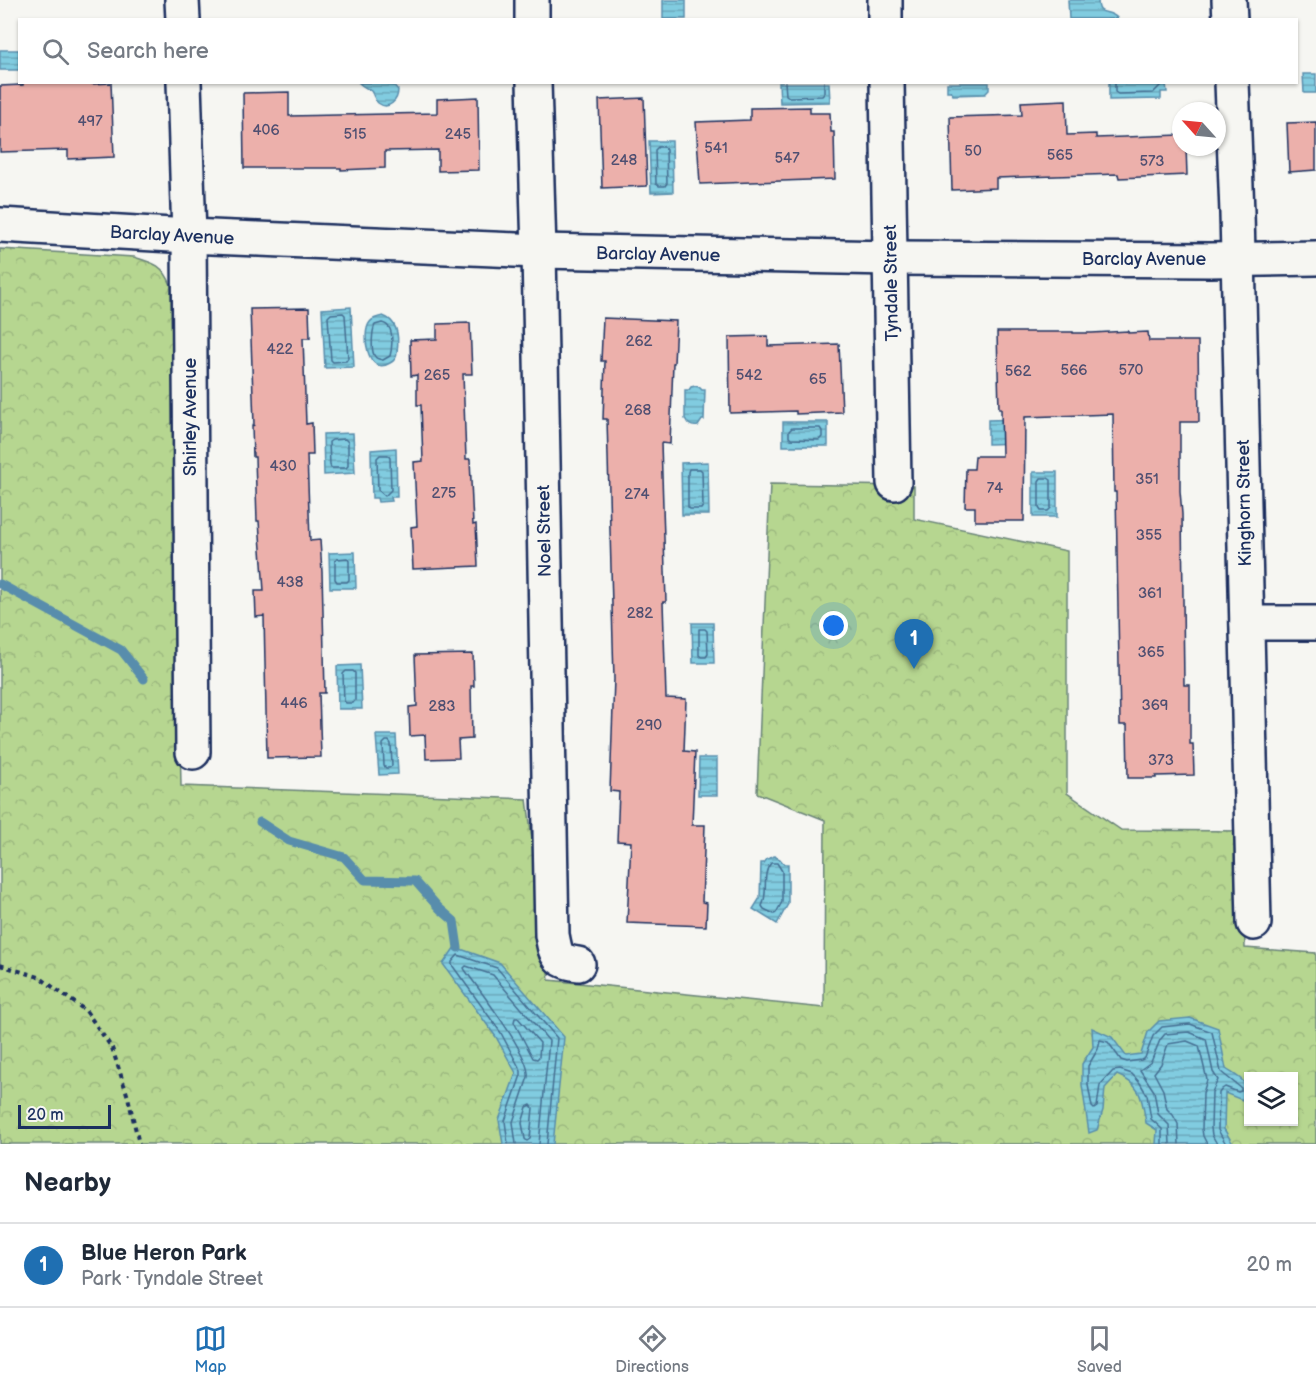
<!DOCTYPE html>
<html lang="en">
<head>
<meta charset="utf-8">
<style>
	:root { --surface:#fff; --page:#f2f2f3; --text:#1f2937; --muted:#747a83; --line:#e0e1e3; --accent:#1f6fb2 }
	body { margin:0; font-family:"Balsamiq Sans",sans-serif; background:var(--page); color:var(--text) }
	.controls { position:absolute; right:18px; bottom:18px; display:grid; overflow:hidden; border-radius:0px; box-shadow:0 2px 4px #0004 }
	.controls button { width:54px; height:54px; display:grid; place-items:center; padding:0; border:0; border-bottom:2px solid var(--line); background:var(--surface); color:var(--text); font:30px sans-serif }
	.compass { position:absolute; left:1172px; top:102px; width:54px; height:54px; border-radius:50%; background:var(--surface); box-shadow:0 2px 4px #0004; rotate:297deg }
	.scale { position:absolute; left:18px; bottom:15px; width:93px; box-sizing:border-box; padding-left:6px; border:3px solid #1b2f5e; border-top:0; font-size:16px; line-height:21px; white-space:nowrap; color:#1b2f5e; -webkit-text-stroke:4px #f6f6f2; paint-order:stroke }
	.you { position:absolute; left:834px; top:626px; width:21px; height:21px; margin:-15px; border:4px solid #fff; border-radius:50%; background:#1a73e8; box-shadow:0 0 0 9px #1a73e833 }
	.badge { display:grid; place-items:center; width:39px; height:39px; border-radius:50%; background:var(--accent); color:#fff; font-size:20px; font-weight:700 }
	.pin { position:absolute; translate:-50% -50px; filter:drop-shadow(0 2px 3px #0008) }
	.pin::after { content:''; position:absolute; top:32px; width:21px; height:18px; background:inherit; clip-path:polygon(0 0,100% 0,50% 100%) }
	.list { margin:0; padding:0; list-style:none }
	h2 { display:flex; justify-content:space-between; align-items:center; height:78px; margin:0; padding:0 24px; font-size:26px }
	h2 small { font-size:20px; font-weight:400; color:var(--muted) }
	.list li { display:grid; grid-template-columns:39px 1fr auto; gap:18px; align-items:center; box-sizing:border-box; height:84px; padding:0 24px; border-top:2px solid var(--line) }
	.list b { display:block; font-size:22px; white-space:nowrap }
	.list p { margin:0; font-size:20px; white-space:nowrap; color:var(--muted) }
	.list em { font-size:20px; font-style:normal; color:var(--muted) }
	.icon { flex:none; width:33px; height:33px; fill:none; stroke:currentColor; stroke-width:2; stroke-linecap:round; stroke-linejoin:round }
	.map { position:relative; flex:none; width:1316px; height:1144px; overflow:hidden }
	.search { position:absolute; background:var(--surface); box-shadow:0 2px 4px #0004; left:18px; right:18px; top:18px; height:66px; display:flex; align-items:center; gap:15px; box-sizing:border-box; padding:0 21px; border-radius:0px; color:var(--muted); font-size:22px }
	.sheet { height:162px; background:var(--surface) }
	nav { display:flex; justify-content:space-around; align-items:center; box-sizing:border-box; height:84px; border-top:2px solid var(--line); background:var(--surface); font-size:16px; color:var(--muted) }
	nav a { display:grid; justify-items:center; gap:3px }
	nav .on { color:var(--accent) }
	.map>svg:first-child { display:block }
</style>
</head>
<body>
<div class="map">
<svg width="1316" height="1144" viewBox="0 0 1316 1144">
	<defs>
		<pattern id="park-crowns" width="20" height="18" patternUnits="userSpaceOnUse" patternTransform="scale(1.5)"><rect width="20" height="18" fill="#b6d690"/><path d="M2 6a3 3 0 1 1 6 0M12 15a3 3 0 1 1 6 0" fill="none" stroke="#9cb87f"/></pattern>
		<pattern id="water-rules" width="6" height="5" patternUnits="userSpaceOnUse" patternTransform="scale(1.5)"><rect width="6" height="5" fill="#81cce0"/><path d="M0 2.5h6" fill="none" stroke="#69a6b9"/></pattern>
	</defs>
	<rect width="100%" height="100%" fill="#f6f6f2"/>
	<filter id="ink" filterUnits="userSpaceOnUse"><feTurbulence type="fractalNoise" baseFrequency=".0167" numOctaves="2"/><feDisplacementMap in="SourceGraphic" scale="12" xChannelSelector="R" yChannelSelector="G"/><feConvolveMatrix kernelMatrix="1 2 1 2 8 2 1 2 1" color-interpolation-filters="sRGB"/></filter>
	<g filter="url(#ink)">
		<path fill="url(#park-crowns)" stroke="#688277" stroke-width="1.5" fill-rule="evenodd" d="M0 249 134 257C154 263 163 265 171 285L181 786 527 799 549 980 824 1008 825 820 757 793 770 484 914 486V519L1067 551V793L1121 830 1242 831 1245 948 1316 953V1144H0ZM1248 1076H1294V1122H1248Z"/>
		<g fill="url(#water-rules)" stroke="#588dac" stroke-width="1.5">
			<rect x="663" y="0" width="23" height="19"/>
			<path d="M1068 0H1098C1098 19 1108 7 1118 19H1069Z"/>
			<rect x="0" y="50" width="19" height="20"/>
			<polygon points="1303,74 1316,74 1316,93 1304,93"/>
			<path d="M359 83H392L398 90C398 100 389 111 378 103 374 100 374 95 371 91 367 88 363 87 359 83Z"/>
			<polygon points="779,83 829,83 830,102 780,103"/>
			<polygon points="947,83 989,83 989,90 985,94 953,95 951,91 947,91"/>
			<polygon points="1109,83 1166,83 1167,92 1161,92 1161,99 1109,100"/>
			<polygon points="649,141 672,141 673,192 651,193"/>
			<polygon points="351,307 354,367 325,368 322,309"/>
			<path d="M383 316C398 321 399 338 397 352 397 357 394 361 390 363 367 377 361 333 370 322 373 318 378 317 383 316Z"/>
			<path d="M695 386 699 387 702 390H705L704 420H702L698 426C692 427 688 425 686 420L685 419V390H689L691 387Z"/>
			<polygon points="1021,419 1022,443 988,444 988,420"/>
			<rect x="783" y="422" width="45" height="24"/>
			<polygon points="353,433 355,473 324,475 323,434"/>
			<polygon points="396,448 397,497 391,497 392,501 378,502 377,498 372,498 371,450"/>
			<polygon points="708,462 709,515 682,515 681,463"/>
			<rect x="1033" y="472" width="24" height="45"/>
			<polygon points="355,552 356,588 330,588 329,553"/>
			<polygon points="692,623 713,623 714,663 693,663"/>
			<polygon points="360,665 362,709 338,709 337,666"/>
			<polygon points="376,735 396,735 398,774 379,775"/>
			<polygon points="699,758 717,758 717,795 698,795"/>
			<polygon points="774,856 780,859 784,864 788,864 788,904 777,924 753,909 760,898 761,863 764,863 767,859"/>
			<polygon points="455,947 500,963 564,1037 553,1144 503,1144 499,1120 516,1073 496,1037 443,964"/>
			<path d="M1190 1018 1218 1028 1226 1069C1239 1078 1249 1081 1248 1098L1242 1100 1225 1093 1224 1129 1233 1144H1156L1157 1130 1146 1123C1142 1099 1142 1085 1117 1075L1105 1088 1103 1110 1097 1130 1089 1133 1082 1085V1064L1093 1047 1092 1028 1112 1037 1126 1056 1141 1054 1148 1032 1159 1021Z"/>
		</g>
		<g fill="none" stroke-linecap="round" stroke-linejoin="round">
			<g stroke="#446e92" stroke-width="1.5">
				<polyline points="785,82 786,95 789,97 822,96 824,94 824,82"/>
				<polyline points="1115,82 1115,92 1118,94 1153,93 1160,86 1161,82"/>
				<polygon points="658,147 664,147 666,150 667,183 665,186 659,186 656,184 655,150"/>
				<polygon points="331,314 343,313 345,315 348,358 346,361 333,362 331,360 328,317"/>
				<path d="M382 323C386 324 388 325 390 329 393 336 392 349 390 356L383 360C378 359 376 359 374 355 371 349 372 331 375 325Z"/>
				<polygon points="792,428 820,428 822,431 822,437 819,440 791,439 789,437 789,431"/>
				<polygon points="345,439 348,442 348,466 346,468 331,468 330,465 329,442 332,440"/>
				<polygon points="380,455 388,455 390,458 391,490 385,496 378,490 377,458"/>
				<polygon points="689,469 700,469 702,471 703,506 701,509 690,509 688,507 688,472"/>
				<polygon points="1041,478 1048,478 1051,480 1051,508 1048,511 1041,511 1039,508 1039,481"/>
				<polygon points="347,558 349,561 349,580 347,582 337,582 335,579 335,561 337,559"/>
				<polygon points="699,629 705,629 707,631 708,654 706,657 701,657 699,655"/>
				<polygon points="346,671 353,671 355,673 355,700 353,703 346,703 344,701 343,674"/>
				<polygon points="386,741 389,741 391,744 392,766 389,768 386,768 384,766 383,744"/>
				<path d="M771 863H777L782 871V902L776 913 774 914 764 909 762 906C769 893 761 874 771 863Z"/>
				<polygon points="515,1018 518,1018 540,1043 539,1057 537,1059 533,1058 514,1022"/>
				<polygon points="531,1105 533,1108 530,1139 527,1141 525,1139 522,1123 527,1107"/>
				<polyline points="508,1144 505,1121 521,1075 521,1071 501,1033 452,965 452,962 458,955 497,968 557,1038 547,1144"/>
				<path d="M516 1144 513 1122 528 1077C531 1055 479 990 465 970L464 968 466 966 493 975 549 1041 539 1144"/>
				<polyline points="1162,1144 1162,1129 1151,1119 1147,1095 1140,1083 1132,1074 1120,1070 1113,1071 1100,1085 1097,1107 1094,1109 1092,1107 1088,1085 1088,1066 1098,1049 1100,1040 1108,1042 1121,1060 1127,1062 1141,1060 1145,1058 1153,1036 1162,1027 1190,1024 1212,1032 1221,1072 1241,1088 1241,1091 1238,1092 1225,1087 1222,1089 1219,1093 1218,1130 1226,1144"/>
				<polyline points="1170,1144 1169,1125 1158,1114 1154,1091 1140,1070 1151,1062 1160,1040 1165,1034 1189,1032 1206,1039 1213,1072 1218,1080 1212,1092 1211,1128 1212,1135 1217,1144"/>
				<polyline points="1179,1144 1178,1124 1173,1115 1167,1109 1163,1090 1154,1073 1161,1064 1168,1044 1187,1041 1199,1046 1207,1080 1203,1093 1202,1129 1203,1136 1207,1144"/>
			</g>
			<g stroke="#588dac" stroke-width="9">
				<polyline points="0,584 121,650 144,679"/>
				<polyline points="260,822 289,841 344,857 365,880 415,881 439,908 454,921 458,948"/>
			</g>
		</g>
		<g fill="#ecb0ab" stroke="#1b2f5e" stroke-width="1.5">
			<polygon points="23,82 92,82 92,84 111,83 114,157 68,159 68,150 0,152 0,86 23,85"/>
			<polygon points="289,92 289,116 437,113 437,99 478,97 479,170 438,171 438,150 385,151 385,168 341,170 341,168 244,168 243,93"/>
			<polygon points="644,98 647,186 602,188 599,100"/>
			<polygon points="1066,100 1067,135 1096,134 1096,138 1181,135 1181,147 1186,147 1187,175 1119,178 1118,174 996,178 996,188 952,190 950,117 1022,115 1021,102"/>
			<polygon points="810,107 810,113 830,113 831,132 834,132 835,179 700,184 696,122 750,120 750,108"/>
			<polygon points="1316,122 1316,170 1289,172 1287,123"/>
			<polygon points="309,308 310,338 303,338 306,424 312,423 313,455 307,455 310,541 320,540 322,572 325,693 319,693 321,757 267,758 264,616 256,617 255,591 264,591 259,521 257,521 255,457 253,457 252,426 254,425 250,309"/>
			<polygon points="603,318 676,321 674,363 673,363 670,444 661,443 666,602 663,602 666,698 686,699 684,751 695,752 692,825 705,825 702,902 707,903 706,926 627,923 631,842 617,841 619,792 610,791 614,679 607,419 603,419 605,361 601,361"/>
			<polygon points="470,323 472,374 463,374 466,459 470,459 473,525 476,524 478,566 413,569 411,527 417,526 414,462 423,461 421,405 417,405 417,375 411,376 410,340 437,339 437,324"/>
			<polygon points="1128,331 1128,333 1148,332 1149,341 1198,341 1199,422 1180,422 1180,491 1182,514 1184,685 1190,685 1190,744 1193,744 1194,775 1156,776 1156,778 1128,778 1127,725 1120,725 1116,492 1114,492 1113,414 1025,417 1024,521 975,521 975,507 965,507 966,469 974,469 975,456 1002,456 1001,409 999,409 997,332 1073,332 1073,333 1092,333"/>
			<polygon points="768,336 768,346 839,344 842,412 796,414 796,411 730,413 729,337"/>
			<polygon points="473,654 474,686 471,686 472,739 458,740 459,758 426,759 425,735 410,736 409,707 417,706 415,655"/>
		</g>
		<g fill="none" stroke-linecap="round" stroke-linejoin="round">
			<defs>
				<g id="street">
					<polyline points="182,0 183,20"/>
					<polyline points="532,0 532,20"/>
					<polyline points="885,0 885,20"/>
					<polyline points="1229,0 1230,20"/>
					<polyline points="184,82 189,236 193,752"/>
					<path d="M534 82 539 251 552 935C556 955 556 961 578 964"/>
					<polyline points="887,82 894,483"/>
					<polyline points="1232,82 1237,213 1254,923"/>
					<polyline points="0,225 189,236 539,251 891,258 1210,260 1316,258"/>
					<polyline points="1247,623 1316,623"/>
				</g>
			</defs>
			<use href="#street" stroke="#1b2f5e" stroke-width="38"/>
			<polyline stroke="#1b2f5e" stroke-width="4" stroke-dasharray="4.5 4.5" stroke-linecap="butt" points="0,965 39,977 86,1011 112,1048 128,1097 139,1144"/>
			<use href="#street" stroke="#f6f6f2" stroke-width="33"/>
		</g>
	</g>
	<g text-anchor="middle" stroke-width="4.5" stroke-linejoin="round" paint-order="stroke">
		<g font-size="15" fill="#4f4f71">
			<text x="90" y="126">497</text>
			<text x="266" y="135">406</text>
			<text x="355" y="139">515</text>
			<text x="458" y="139">245</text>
			<text x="716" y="153">541</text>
			<text x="973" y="156">50</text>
			<text x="1060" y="160">565</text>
			<text x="787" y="163">547</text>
			<text x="624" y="165">248</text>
			<text x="1152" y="166">573</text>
			<text x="639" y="346">262</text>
			<text x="280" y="354">422</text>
			<text x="1074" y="375">566</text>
			<text x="1131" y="375">570</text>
			<text x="1018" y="376">562</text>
			<text x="437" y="380">265</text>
			<text x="749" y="380">542</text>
			<text x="818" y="384">65</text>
			<text x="638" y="415">268</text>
			<text x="283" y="471">430</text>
			<text x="1147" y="484">351</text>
			<text x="995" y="493">74</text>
			<text x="444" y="498">275</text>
			<text x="637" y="499">274</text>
			<text x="1149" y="540">355</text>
			<text x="290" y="587">438</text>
			<text x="1150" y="598">361</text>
			<text x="640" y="618">282</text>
			<text x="1151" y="657">365</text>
			<text x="294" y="708">446</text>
			<text x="1155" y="710">369</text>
			<text x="442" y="711">283</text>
			<text x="649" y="730">290</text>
			<text x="1161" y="765">373</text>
		</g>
		<g font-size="18" fill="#1b2f5e" stroke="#f6f6f2">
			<text transform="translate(172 235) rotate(3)" y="6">Barclay Avenue</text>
			<text transform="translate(658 254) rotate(1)" y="6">Barclay Avenue</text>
			<text x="1144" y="265">Barclay Avenue</text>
			<text transform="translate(891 283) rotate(-91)" y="6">Tyndale Street</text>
			<text transform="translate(190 417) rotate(-90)" y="6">Shirley Avenue</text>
			<text transform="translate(1244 503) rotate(-91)" y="6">Kinghorn Street</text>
			<text transform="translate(544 531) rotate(-91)" y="6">Noel Street</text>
		</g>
	</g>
</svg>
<div class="controls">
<button><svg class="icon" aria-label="layers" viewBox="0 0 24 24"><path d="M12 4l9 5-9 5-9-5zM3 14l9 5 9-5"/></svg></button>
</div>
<svg class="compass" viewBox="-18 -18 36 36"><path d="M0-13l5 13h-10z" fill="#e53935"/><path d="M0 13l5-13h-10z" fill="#747a83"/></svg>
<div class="scale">20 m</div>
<div class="you"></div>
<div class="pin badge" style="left:914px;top:669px">1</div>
<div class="search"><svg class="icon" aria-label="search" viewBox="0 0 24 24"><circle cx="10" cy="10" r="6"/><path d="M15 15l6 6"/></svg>Search here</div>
</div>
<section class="sheet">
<h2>Nearby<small></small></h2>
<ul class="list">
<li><span class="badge">1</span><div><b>Blue Heron Park</b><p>Park · Tyndale Street</p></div><em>20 m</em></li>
</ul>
</section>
<nav>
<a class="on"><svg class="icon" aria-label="map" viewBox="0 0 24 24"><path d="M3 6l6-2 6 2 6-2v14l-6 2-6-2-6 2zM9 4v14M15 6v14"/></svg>Map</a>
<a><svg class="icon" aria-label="directions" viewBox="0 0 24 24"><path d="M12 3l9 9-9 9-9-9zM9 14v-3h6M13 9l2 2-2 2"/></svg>Directions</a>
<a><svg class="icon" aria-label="saved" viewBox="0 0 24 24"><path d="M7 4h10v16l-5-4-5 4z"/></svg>Saved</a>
</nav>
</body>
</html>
